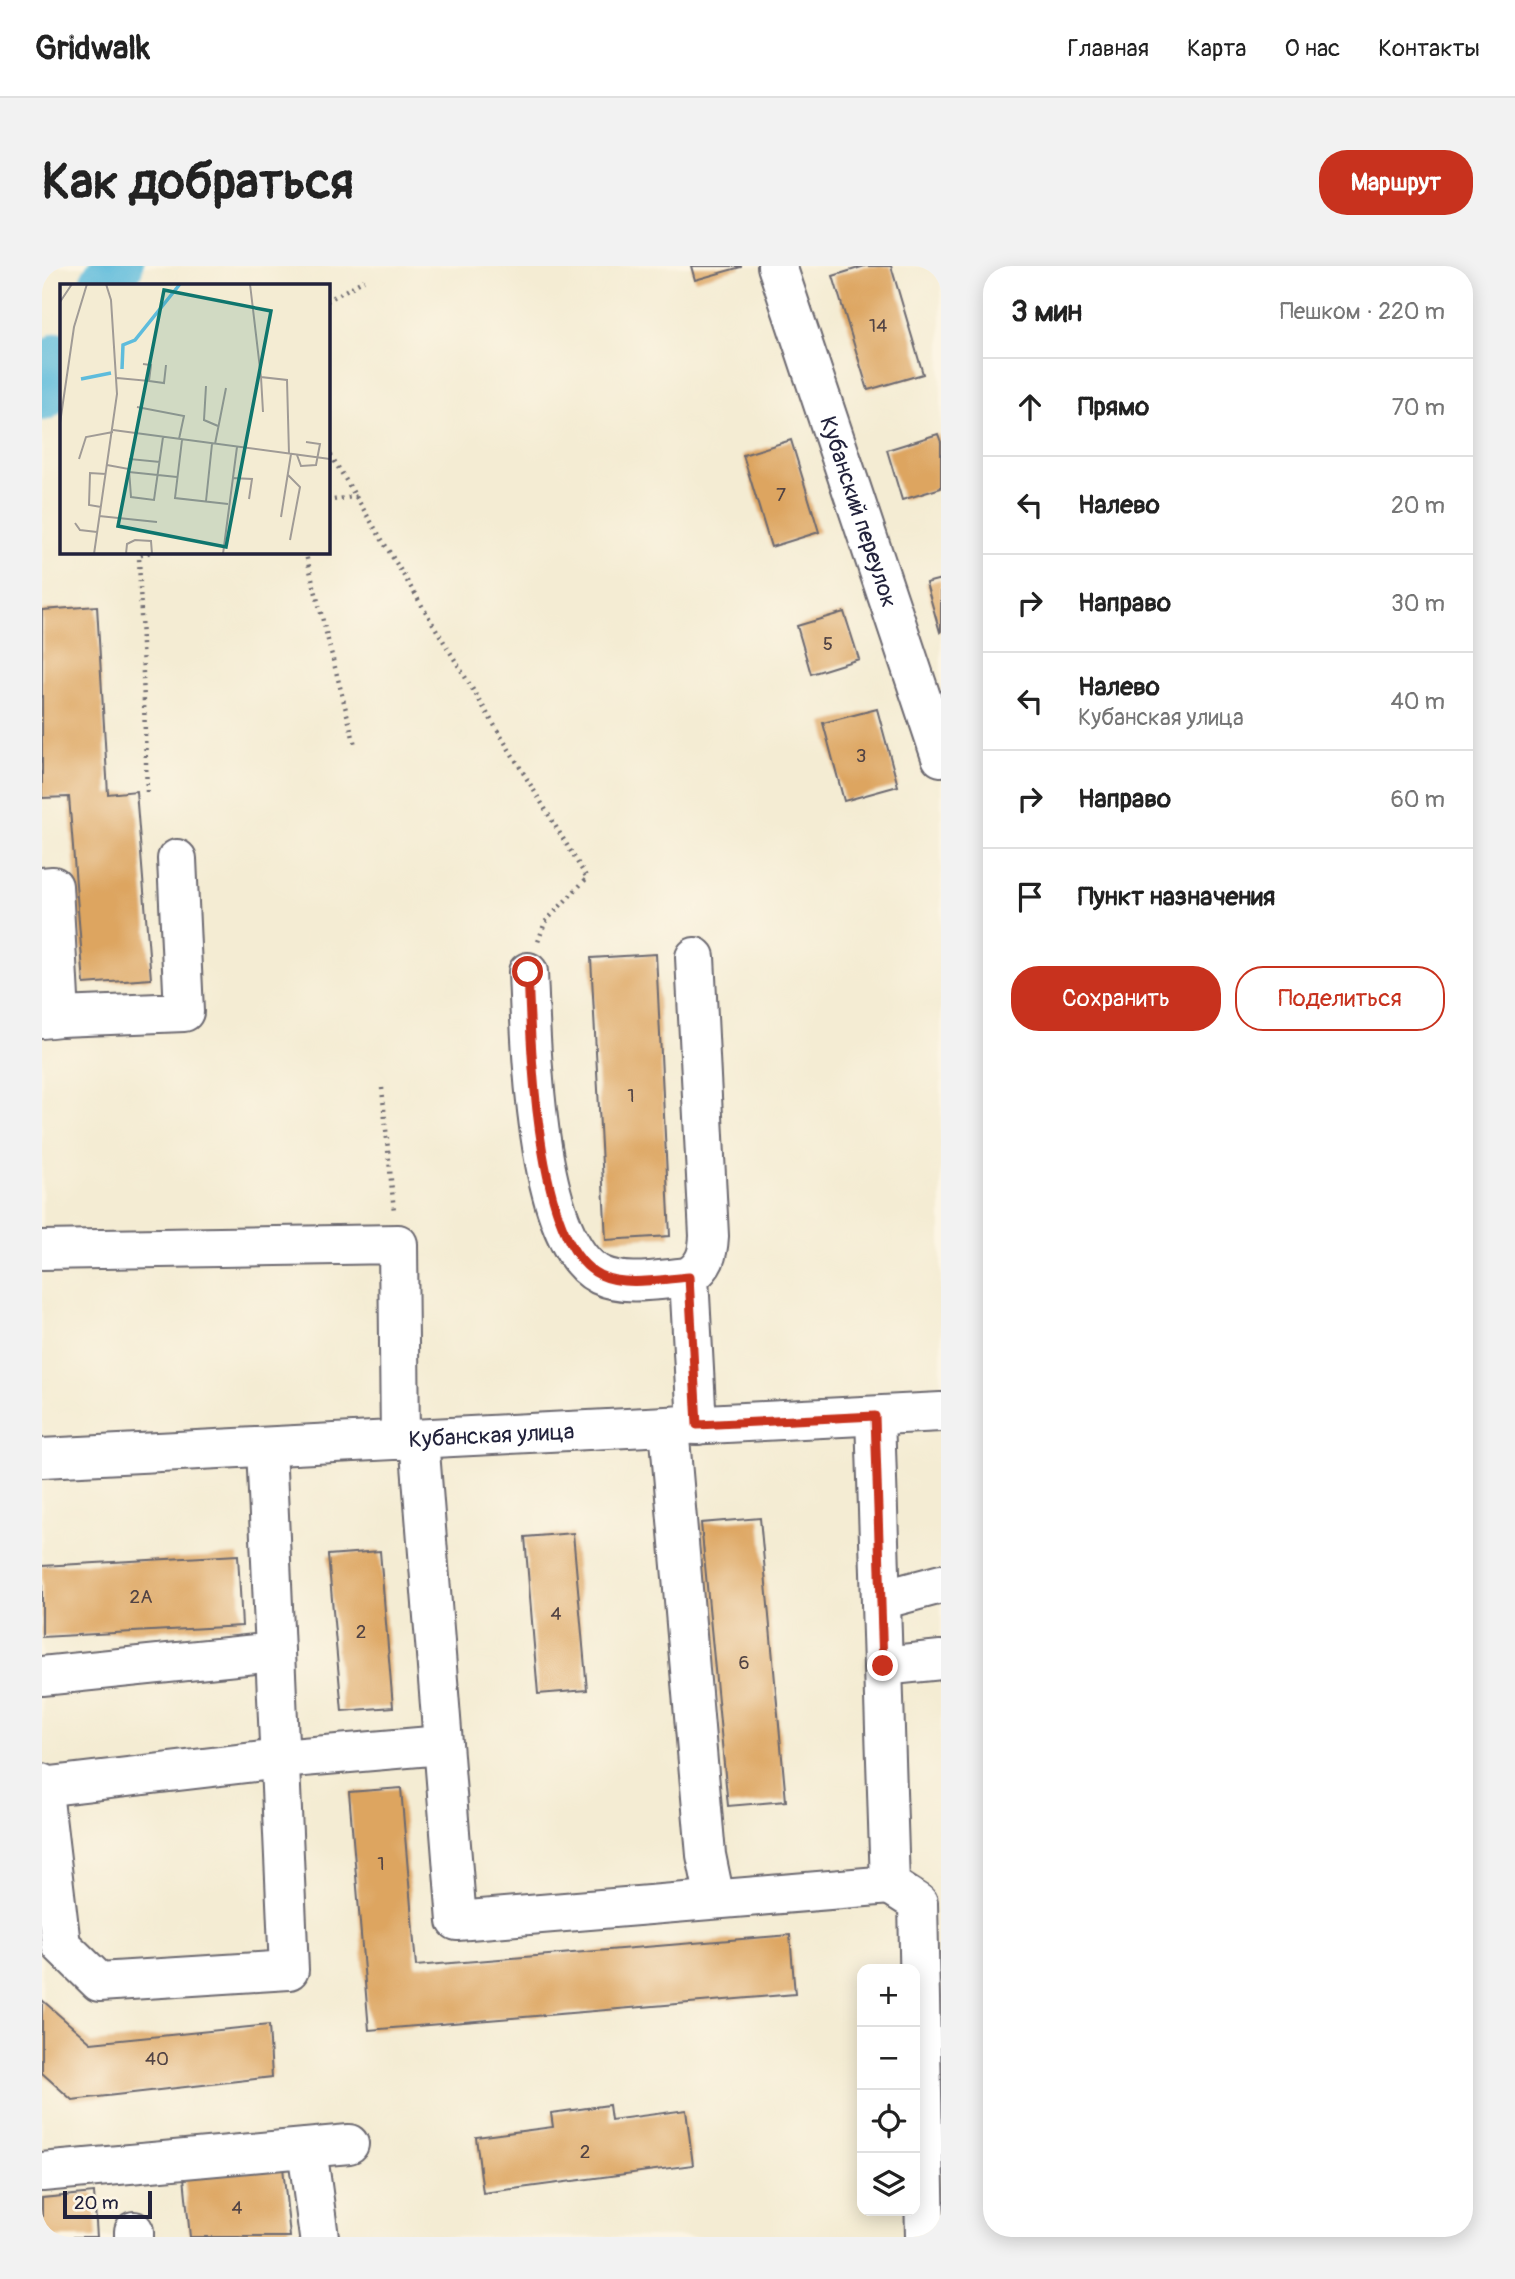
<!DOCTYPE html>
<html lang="ru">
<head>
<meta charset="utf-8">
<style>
	:root { --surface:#fff; --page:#f2f2f2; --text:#222; --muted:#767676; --line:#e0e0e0; --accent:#c8321e }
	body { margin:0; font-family:Pangolin,sans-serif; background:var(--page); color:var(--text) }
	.controls { position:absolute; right:21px; bottom:21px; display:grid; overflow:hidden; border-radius:14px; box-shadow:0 4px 18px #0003 }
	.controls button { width:63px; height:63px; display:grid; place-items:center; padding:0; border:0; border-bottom:2px solid var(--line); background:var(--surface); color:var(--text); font:35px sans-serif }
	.scale { position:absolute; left:21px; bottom:18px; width:89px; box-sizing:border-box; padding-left:7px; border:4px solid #22223b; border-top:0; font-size:19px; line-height:24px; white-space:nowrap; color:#22223b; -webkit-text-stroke:5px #fcf5e5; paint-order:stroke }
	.stop { position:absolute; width:21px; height:21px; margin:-16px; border:5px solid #c8321e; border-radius:50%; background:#fff }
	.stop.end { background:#c8321e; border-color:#fff; box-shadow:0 2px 7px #0008 }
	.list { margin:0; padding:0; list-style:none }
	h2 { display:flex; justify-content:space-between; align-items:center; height:91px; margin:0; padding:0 28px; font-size:30px }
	h2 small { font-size:23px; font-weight:400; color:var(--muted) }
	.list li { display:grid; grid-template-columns:46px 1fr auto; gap:21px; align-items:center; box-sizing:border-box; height:98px; padding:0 28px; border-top:2px solid var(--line) }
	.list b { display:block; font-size:26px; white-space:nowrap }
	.list p { margin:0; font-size:23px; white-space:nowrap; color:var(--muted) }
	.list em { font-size:23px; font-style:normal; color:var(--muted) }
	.actions { display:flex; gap:14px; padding:21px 28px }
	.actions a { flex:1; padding:16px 0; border:2px solid var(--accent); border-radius:28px; text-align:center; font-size:24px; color:var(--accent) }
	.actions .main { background:var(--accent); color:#fff }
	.icon { flex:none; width:38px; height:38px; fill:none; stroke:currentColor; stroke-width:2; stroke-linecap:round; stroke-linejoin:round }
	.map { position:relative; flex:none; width:899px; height:1971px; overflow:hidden; border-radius:28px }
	header { display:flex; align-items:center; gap:42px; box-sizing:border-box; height:98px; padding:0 35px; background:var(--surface); border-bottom:2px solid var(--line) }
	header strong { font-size:33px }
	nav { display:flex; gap:38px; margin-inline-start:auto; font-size:24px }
	.intro { display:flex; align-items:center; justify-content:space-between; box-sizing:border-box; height:168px; padding:0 42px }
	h1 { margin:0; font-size:49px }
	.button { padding:18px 32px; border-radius:28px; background:var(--accent); color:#fff; font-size:24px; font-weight:700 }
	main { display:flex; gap:42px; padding:0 42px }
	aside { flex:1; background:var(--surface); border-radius:28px; box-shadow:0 4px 18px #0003 }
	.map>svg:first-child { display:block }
</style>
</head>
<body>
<header>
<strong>Gridwalk</strong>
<nav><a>Главная</a><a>Карта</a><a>О нас</a><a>Контакты</a></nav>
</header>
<div class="intro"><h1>Как добраться</h1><a class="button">Маршрут</a></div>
<main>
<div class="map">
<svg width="899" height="1971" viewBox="0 0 899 1971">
	<rect width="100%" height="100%" fill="#fcf5e5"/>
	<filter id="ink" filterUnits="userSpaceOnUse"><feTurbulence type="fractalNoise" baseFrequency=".0143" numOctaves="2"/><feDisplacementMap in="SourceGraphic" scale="14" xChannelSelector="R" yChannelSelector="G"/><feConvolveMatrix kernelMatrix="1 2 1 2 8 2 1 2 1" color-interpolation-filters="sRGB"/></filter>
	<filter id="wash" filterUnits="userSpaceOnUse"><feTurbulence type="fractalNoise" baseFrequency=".00686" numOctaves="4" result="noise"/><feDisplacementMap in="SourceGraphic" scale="28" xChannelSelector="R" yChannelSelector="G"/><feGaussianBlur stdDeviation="1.57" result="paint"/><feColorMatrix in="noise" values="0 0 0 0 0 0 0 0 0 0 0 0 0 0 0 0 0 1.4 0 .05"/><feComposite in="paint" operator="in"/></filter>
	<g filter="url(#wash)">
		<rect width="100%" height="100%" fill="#f4ecd3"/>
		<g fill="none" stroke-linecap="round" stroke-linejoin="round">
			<g stroke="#5ebcdc" stroke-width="52">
				<polyline points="63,19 75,0"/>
				<polyline points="0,129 19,92"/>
			</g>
		</g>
		<g id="blocks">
			<g fill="#dda561">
				<polygon points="649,0 699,0 699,1 653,14"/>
				<polygon points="823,0 849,0 881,108 826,124 791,10"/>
				<polygon points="896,168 899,176 899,222 860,234 845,184"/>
				<polygon points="749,174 777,266 729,281 701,189"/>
				<polygon points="899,313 899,365 898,366 884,317"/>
				<polygon points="55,340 66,528 94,525 109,713 42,718 27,531 0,532 0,344"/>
				<polygon points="802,346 817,393 769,408 755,360"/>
				<polygon points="835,443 856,520 802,535 781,457"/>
				<polygon points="614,688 628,970 564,974 549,692"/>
				<polygon points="718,1252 744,1535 686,1540 659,1257"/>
				<polygon points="531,1267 545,1424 496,1428 483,1271"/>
				<polygon points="338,1285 351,1441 300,1445 286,1289"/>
				<polygon points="196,1289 200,1360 0,1371 0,1300"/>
				<polygon points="359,1522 374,1700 748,1669 753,1728 327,1764 307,1526"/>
				<polygon points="0,1734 49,1777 227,1759 230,1811 30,1834 0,1807"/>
				<polygon points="567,1839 569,1854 644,1844 651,1899 441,1927 434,1871 511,1861 509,1847"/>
				<polygon points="241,1901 248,1971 148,1971 142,1911"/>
				<polygon points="52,1927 55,1971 0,1971 0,1932"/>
			</g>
		</g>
	</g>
	<g filter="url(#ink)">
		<use href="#blocks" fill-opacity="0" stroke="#6c6970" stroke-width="2"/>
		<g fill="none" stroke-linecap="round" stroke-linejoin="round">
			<defs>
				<g id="minor">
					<path id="s1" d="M735 0 899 491"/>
					<polyline points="0,621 11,620 18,751 0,753"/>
					<path d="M653 691 667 970C666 989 663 999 647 1011L655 1159"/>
					<path d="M486 706C489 772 492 977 558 1009 583 1021 620 1013 647 1011"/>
					<polyline points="18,751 142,746 135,593"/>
					<polyline points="0,984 356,978 358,1174"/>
					<polyline points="833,1150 848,1619 876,1637 883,1971"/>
					<polyline points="627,1161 664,1589 673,1633"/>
					<polyline points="377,1173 415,1655 848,1619"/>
					<path id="s2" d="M0 1192 899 1146"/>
					<polyline points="839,1334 899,1318"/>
					<polyline points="841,1400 899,1394"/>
					<polyline points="0,1410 233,1386"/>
					<polyline points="0,1517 19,1679 57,1716 247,1704 224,1181"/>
					<polyline points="0,1521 238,1493 400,1479"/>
					<polyline points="265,1882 277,1971"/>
					<polyline points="0,1906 307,1878"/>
					<polyline points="92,1965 92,1971"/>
				</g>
			</defs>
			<use href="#minor" stroke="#6c6970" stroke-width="42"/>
			<g stroke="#6c6970" stroke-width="4.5" stroke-dasharray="2 5" stroke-linecap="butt">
				<polyline points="285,35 322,14"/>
				<polyline points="285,183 545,612 503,656 496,676"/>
				<polyline points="285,235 316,230"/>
				<polyline points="263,285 313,479"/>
				<polyline points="105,526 97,290 111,285"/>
				<polyline points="340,822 352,945"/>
			</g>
			<use href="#minor" stroke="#fff" stroke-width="38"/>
		</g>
	</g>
	<g fill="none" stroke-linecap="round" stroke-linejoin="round" filter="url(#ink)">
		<path stroke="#c8321e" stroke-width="9" d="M486 706C489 772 492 978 558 1009 583 1021 620 1013 647 1011L655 1159 833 1150 841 1400"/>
	</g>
	<g text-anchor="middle" stroke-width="5" stroke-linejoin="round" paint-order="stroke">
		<g font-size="19" fill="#514344">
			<text x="836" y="66">14</text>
			<text x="739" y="235">7</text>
			<text x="786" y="384">5</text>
			<text x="819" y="496">3</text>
			<text x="589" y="836">1</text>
			<text x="99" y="1337">2А</text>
			<text x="514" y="1354">4</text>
			<text x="319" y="1372">2</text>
			<text x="702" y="1403">6</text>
			<text x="339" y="1604">1</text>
			<text x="115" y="1799">40</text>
			<text x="543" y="1892">2</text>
			<text x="195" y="1948">4</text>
		</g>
		<g font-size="23" fill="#22223b" stroke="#fcf5e5">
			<text dy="8" stroke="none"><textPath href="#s1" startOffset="259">Кубанский переулок</textPath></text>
			<text dy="8" stroke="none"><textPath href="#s2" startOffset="450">Кубанская улица</textPath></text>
		</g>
	</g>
	<g transform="translate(18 18)">
		<rect width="270" height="270" fill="#f4ecd3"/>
		<path fill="none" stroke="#5ebcdc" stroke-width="3.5" d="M62 85 63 61 75 56 120 0M21 95 51 89"/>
		<path fill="none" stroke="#a09b96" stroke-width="2" d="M190 0 201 93 227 96 229 170M0 18 12 0M201 93 203 128M57 94 89 97 91 81 83 80M89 97 104 99 106 81M146 102 144 136 158 142M77 123 124 132 119 155M0 139 14 43 27 0M53 146 270 175M122 156 115 214 168 220M155 160 166 104M237 171 241 182 256 181 260 160 246 158M19 175 26 153 53 148M47 181 69 185 71 213 94 216 103 153M69 185 70 175 100 178M69 188 117 193M228 191 240 203 230 256M172 194 192 195 189 215M146 217 152 160M41 223 29 221 30 189 46 190M39 232 97 238M221 233 231 170M15 239 20 246 37 248M34 270 57 110 51 16 46 0M66 270 67 260 75 256 91 257 92 270M163 270 177 163"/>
		<path fill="#0f766e" fill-opacity="0.15" stroke="#0f766e" stroke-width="3.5" d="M104 6 211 27 166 263 58 242Z"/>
		<rect width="270" height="270" fill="none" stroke="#22223b" stroke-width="3.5"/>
	</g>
</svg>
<div class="controls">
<button>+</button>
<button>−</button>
<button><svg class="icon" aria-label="locate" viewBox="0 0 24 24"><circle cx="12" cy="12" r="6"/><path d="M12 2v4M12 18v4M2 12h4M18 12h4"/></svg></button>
<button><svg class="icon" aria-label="layers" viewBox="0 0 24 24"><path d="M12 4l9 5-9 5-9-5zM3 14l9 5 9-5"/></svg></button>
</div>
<div class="scale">20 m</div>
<div class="stop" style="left:486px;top:706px"></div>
<div class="stop end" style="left:841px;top:1400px"></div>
</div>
<aside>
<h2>3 мин<small>Пешком · 220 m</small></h2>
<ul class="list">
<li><svg class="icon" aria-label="ahead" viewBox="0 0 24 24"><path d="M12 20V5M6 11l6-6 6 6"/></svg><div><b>Прямо</b></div><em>70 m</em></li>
<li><svg class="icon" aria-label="left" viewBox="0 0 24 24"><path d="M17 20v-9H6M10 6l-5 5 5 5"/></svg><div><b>Налево</b></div><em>20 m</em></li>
<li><svg class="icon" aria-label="right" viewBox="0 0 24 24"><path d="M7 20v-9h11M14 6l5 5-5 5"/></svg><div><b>Направо</b></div><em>30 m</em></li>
<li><svg class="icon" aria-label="left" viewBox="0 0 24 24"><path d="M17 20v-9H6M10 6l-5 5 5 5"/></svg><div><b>Налево</b><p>Кубанская улица</p></div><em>40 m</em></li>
<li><svg class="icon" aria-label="right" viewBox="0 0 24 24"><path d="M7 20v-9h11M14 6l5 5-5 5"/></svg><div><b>Направо</b></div><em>60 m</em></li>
<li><svg class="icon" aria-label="arrive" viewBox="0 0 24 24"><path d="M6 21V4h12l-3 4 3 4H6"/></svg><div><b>Пункт назначения</b></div></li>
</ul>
<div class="actions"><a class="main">Сохранить</a><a>Поделиться</a></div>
</aside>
</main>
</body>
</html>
